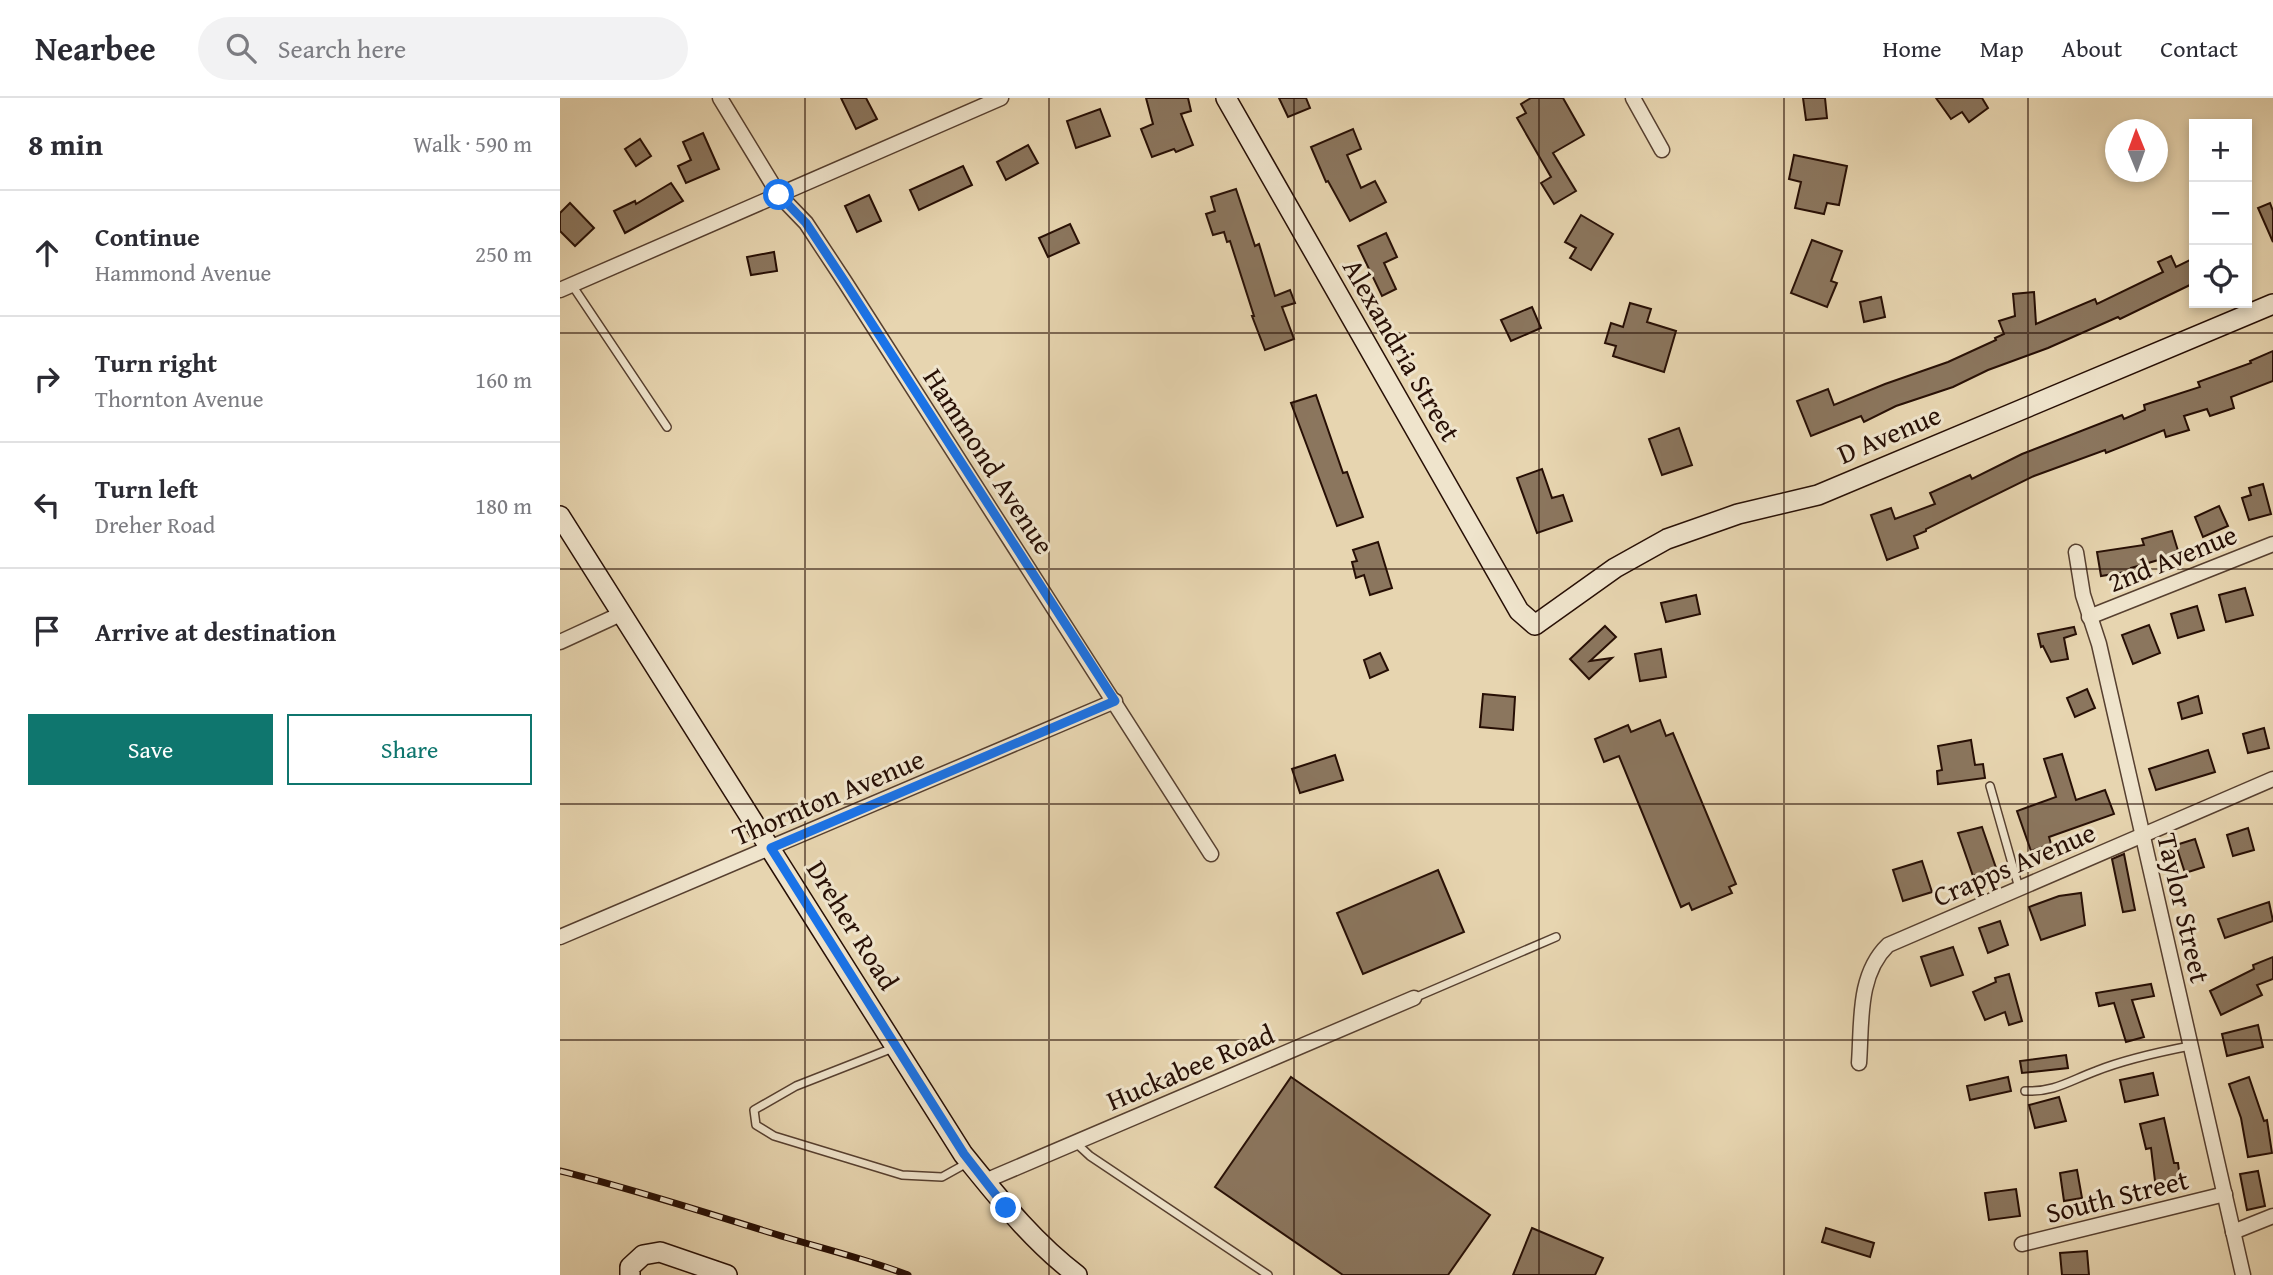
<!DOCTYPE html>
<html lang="en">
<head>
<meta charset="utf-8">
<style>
	:root { --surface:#fff; --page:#f2f2f3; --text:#2b2b33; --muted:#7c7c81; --line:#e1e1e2; --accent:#0f766e }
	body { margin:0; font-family:"Gentium Book Plus",serif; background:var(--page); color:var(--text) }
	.controls { position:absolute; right:21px; top:21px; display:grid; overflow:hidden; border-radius:0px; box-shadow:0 4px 10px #0003 }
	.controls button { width:63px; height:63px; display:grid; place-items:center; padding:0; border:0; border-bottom:2px solid var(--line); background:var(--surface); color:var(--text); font:35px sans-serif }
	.compass { position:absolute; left:1545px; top:21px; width:63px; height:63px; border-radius:50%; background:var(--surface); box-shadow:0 4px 10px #0003; rotate:359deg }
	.stop { position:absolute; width:21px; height:21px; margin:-16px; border:5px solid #1a73e8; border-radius:50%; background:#fff }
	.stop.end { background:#1a73e8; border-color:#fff; box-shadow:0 2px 7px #0008 }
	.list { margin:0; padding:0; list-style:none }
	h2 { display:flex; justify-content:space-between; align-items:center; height:91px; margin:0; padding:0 28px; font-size:30px }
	h2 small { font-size:23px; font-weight:400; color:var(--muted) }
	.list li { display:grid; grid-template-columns:46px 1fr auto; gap:21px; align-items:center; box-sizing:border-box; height:126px; padding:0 28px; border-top:2px solid var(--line) }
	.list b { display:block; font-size:26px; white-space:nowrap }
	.list p { margin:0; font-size:23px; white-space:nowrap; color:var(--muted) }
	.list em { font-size:23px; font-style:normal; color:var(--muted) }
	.actions { display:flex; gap:14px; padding:21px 28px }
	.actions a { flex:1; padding:16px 0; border:2px solid var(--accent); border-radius:0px; text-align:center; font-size:24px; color:var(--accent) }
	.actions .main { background:var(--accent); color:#fff }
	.icon { flex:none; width:38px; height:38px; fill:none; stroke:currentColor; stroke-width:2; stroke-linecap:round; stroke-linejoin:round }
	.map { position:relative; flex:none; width:1713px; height:1177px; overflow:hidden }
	header { display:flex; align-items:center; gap:42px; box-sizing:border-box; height:98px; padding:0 35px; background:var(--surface); border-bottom:2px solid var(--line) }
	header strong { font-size:33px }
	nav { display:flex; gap:38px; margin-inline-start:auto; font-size:24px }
	.search { width:490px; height:63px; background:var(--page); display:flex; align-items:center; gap:18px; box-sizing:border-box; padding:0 24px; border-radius:38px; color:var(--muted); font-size:26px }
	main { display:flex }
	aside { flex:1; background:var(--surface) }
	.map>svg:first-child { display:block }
</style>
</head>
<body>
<header>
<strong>Nearbee</strong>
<div class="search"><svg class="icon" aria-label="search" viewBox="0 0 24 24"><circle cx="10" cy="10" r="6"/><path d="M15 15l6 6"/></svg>Search here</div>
<nav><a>Home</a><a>Map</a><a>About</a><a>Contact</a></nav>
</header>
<main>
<aside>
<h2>8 min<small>Walk · 590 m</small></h2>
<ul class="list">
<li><svg class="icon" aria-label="ahead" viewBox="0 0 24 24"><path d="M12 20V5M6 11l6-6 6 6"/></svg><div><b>Continue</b><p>Hammond Avenue</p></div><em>250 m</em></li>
<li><svg class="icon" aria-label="right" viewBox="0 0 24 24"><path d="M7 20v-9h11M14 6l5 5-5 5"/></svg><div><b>Turn right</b><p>Thornton Avenue</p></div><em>160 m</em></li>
<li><svg class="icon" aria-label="left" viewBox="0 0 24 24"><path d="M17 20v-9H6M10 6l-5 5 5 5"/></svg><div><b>Turn left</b><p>Dreher Road</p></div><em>180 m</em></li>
<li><svg class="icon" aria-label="arrive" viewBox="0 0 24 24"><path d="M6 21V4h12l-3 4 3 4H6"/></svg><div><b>Arrive at destination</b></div></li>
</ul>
<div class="actions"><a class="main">Save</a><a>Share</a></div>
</aside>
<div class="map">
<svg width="1713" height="1177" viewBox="0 0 1713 1177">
	<rect width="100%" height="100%" fill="#e7d5b0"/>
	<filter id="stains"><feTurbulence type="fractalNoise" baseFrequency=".00286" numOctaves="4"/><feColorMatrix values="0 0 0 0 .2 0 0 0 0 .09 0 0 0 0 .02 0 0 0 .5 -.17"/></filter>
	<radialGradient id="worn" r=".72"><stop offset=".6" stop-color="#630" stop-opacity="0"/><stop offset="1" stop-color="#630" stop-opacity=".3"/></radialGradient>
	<g fill="#8b765e" stroke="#270f05" stroke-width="2">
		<polygon points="281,0 306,0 317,21 296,31"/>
		<polygon points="586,0 628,0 631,13 621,16 633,47 616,54 614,51 592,59 581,31 593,26"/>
		<polygon points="719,0 746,0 750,10 728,19"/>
		<polygon points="971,0 1003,0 1024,37 993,55 1016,93 994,106 981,85 991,79 957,20 966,15 961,6"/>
		<polygon points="1243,0 1265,0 1267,20 1246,22"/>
		<polygon points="1376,0 1422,0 1428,10 1409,24 1402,14 1391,21"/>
		<polygon points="540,11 550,38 516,50 507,23"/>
		<polygon points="793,31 801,51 787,57 801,90 815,83 826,104 790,123 768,83 766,84 751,49"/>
		<polygon points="143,35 159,71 126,85 118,68 131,62 123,44"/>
		<polygon points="80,41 91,58 76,68 65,51"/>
		<polygon points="468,47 478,65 446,82 437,64"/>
		<polygon points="1234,57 1287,68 1279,107 1267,105 1264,116 1235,110 1241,84 1229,81"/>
		<polygon points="403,68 412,87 359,112 350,92"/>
		<polygon points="111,85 123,103 65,135 54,113 75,103 76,106"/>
		<polygon points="676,91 695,148 699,146 715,198 730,192 735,205 722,209 734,241 705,252 692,218 694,218 670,143 667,144 664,134 653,137 646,116 655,113 651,99"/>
		<polygon points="309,97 321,123 297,134 285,108"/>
		<polygon points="10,105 34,130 15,148 0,133 0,115"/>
		<polygon points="1710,105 1713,113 1713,144 1698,110"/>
		<polygon points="1021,117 1053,136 1031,172 1010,160 1016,150 1005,144"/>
		<polygon points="510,126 519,145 488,159 479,140"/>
		<polygon points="826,135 837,159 824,165 836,191 822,198 798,148"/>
		<polygon points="1252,142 1282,153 1271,183 1277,185 1267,209 1231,195"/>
		<polygon points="214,154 217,173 191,177 187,159"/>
		<polygon points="1611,158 1616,169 1634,160 1634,185 1560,221 1558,219 1488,250 1428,272 1393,289 1336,308 1304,324 1301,318 1251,338 1237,303 1268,291 1274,307 1325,286 1388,264 1436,242 1435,240 1444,236 1439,223 1455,218 1453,196 1474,194 1476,226 1535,201 1537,206 1603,174 1598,164"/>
		<polygon points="1321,199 1325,219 1304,224 1300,204"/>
		<polygon points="1070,205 1091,211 1087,224 1116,233 1104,274 1053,258 1056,248 1045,245 1051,225 1063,229"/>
		<polygon points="972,209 981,230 951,243 941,222"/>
		<polygon points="1713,253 1713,283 1671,299 1674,310 1650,318 1647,311 1624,318 1629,332 1606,339 1604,332 1546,355 1545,352 1474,378 1366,431 1366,433 1354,438 1358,450 1327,462 1311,417 1331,410 1335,421 1375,406 1370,395 1410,377 1412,381 1462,356 1562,317 1564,321 1585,312 1584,307 1640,289 1638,284 1691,265 1690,263"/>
		<polygon points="756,297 783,375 787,374 803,419 777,428 731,305"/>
		<polygon points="1119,330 1132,367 1102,377 1089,341"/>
		<polygon points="982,371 992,400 1003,397 1012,423 977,435 957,380"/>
		<polygon points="1703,386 1711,416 1689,422 1682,400 1691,397 1689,390"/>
		<polygon points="1659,408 1668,428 1643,439 1635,419"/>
		<polygon points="1612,433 1619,456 1571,470 1572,473 1541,478 1537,454 1584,447 1582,441"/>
		<polygon points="818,444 832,490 810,497 804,477 796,480 792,464 797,463 793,452"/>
		<polygon points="1685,490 1693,517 1666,524 1659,497"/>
		<polygon points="1136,497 1140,516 1106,524 1101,505"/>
		<polygon points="1637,508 1644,532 1618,540 1611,516"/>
		<polygon points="1589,527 1600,555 1573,566 1562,537"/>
		<polygon points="1045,528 1056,539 1030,563 1052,560 1029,581 1010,561"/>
		<polygon points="1514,529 1516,536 1504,540 1508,561 1491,564 1483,548 1481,549 1478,536"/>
		<polygon points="1101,551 1106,579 1080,583 1075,556"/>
		<polygon points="820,555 828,572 810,580 804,562"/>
		<polygon points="1527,591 1535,610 1515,619 1507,600"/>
		<polygon points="923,596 955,599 953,632 920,629"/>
		<polygon points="1638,598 1642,615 1622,621 1618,605"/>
		<polygon points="1100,622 1106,638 1113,635 1176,786 1169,789 1172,795 1132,812 1129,805 1121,809 1059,658 1044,664 1035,641 1068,627 1071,634"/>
		<polygon points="1704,630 1709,650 1688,655 1683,636"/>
		<polygon points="1411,642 1415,667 1423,666 1425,680 1378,686 1377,673 1382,672 1378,648"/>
		<polygon points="1648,652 1655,674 1596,692 1589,671"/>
		<polygon points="1502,656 1516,702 1545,692 1554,716 1489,739 1491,746 1471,753 1457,713 1496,699 1484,661"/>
		<polygon points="775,657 783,682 740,695 732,671"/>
		<polygon points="1422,729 1436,770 1413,778 1398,735"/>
		<polygon points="1688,730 1694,752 1673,758 1667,737"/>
		<polygon points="1635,741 1644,769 1625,775 1616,747"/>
		<polygon points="1564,756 1575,812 1563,814 1552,761"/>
		<polygon points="1362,763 1372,794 1343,803 1333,772"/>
		<polygon points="878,772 904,834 803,876 777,815"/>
		<polygon points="1521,795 1525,827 1481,842 1469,809 1499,798"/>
		<polygon points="1709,804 1713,823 1665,840 1658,821"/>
		<polygon points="1440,823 1448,847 1428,855 1419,830"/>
		<polygon points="1393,849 1403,877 1371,888 1361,859"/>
		<polygon points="1713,859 1713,881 1697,887 1702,897 1661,917 1650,893 1694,871 1693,867"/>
		<polygon points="1449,876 1462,923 1449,927 1445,914 1425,922 1413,894 1436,884 1435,880"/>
		<polygon points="1591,886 1594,898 1572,902 1584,939 1566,944 1554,905 1539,908 1536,895"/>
		<polygon points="1698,927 1703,949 1667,958 1662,936"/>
		<polygon points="1506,957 1508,970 1462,975 1460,963"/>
		<polygon points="1593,975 1598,997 1565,1004 1560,982"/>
		<polygon points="731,979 930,1117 888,1177 783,1177 655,1089"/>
		<polygon points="1448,979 1451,993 1410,1002 1407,988"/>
		<polygon points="1689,979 1704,1023 1707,1022 1712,1055 1688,1059 1681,1020 1669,986"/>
		<polygon points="1499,999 1506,1023 1475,1030 1469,1007"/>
		<polygon points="1604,1020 1614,1065 1618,1065 1621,1088 1596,1091 1591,1050 1586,1051 1580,1026"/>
		<polygon points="1517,1072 1522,1100 1504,1103 1500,1075"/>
		<polygon points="1698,1073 1705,1108 1687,1112 1680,1076"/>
		<polygon points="1456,1091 1460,1118 1429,1122 1425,1095"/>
		<polygon points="972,1130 1043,1160 1035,1177 953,1177"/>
		<polygon points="1266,1130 1314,1145 1310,1159 1262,1144"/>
		<polygon points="1527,1153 1529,1177 1502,1177 1500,1155"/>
	</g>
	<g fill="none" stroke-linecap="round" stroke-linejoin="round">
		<defs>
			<g id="lane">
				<polyline points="12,187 107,329"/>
				<polyline points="1430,688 1459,790"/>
				<polyline points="854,900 996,839"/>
				<polyline points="333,950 236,988 194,1012 196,1027 214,1038 342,1077 382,1079 409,1064"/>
				<path d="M1465 993C1495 994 1509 983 1536 973 1566 961 1599 954 1630 948"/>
				<polyline points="516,1045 530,1058 708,1177"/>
			</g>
			<g id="street">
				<polyline points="160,0 219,97 246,125 285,184 651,756"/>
				<polyline points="1073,0 1102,52"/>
				<polyline points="0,192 441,0"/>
				<polyline points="1516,454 1523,497 1539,546 1683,1177"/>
				<polyline points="1529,519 1713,446"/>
				<polyline points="0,544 63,515"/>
				<polyline points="0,839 555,603"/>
				<path d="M1299 965C1302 925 1297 877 1328 847L1713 681"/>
				<polyline points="425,1083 854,900"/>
				<polyline points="1673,1134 1713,1118"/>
				<polyline points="1462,1146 1665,1096"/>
			</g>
			<g id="secondary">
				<polyline points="666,0 959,513 975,527 1055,470 1107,441 1178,416 1258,397 1713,206"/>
				<path d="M0 418 403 1056C438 1099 472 1143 517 1177"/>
				<polyline points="70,1177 70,1169 83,1157 100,1154 167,1177"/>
			</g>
		</defs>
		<use href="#lane" stroke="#574030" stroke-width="10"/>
		<use href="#street" stroke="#574030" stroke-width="17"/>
		<use href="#secondary" stroke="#270f05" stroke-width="22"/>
		<use href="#lane" stroke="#efe4cc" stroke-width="7"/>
		<use href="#street" stroke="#efe4cc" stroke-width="14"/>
		<use href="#secondary" stroke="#efe4cc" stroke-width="19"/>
		<defs>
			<path id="rail" d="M0 1073C69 1090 137 1112 205 1133 252 1148 301 1159 348 1177"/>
		</defs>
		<use href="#rail" stroke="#270f05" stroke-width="7"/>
		<use href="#rail" stroke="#efe4cc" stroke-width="4.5" stroke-dasharray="13" stroke-linecap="butt"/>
	</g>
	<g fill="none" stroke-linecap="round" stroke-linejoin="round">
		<polyline stroke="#1a73e8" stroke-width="9" points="219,97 246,125 285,184 555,603 211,750 404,1056 446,1110"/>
	</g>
	<path fill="none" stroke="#270f05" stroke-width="2" stroke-opacity="0.55" d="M245 0V1177M489 0V1177M734 0V1177M979 0V1177M1224 0V1177M1468 0V1177M0 235H1713M0 471H1713M0 706H1713M0 942H1713"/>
	<g text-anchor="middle" stroke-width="6" stroke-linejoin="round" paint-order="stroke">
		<g font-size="28" fill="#270f05" stroke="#efe4cc">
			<text transform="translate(842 252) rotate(60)" y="10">Alexandria Street</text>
			<text transform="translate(1329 336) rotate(-23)" y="10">D Avenue</text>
			<text transform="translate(429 363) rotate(57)" y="10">Hammond Avenue</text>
			<text transform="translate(1612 460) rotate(-22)" y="10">2nd Avenue</text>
			<text transform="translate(268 699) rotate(-23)" y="10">Thornton Avenue</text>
			<text transform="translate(1454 766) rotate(-23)" y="10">Crapps Avenue</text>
			<text transform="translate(1624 810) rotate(77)" y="10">Taylor Street</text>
			<text transform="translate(293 827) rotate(58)" y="10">Dreher Road</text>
			<text transform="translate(630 969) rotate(-23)" y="10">Huckabee Road</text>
			<text transform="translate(1557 1098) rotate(-14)" y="10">South Street</text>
		</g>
	</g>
	<rect width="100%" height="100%" filter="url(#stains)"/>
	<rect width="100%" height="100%" fill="url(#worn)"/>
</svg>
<div class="controls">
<button>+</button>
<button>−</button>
<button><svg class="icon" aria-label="locate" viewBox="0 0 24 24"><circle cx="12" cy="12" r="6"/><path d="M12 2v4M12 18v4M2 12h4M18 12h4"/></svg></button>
</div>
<svg class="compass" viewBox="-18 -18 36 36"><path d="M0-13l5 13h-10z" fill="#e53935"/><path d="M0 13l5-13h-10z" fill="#7c7c81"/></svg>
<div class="stop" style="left:219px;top:97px"></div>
<div class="stop end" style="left:446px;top:1110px"></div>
</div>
</main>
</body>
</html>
